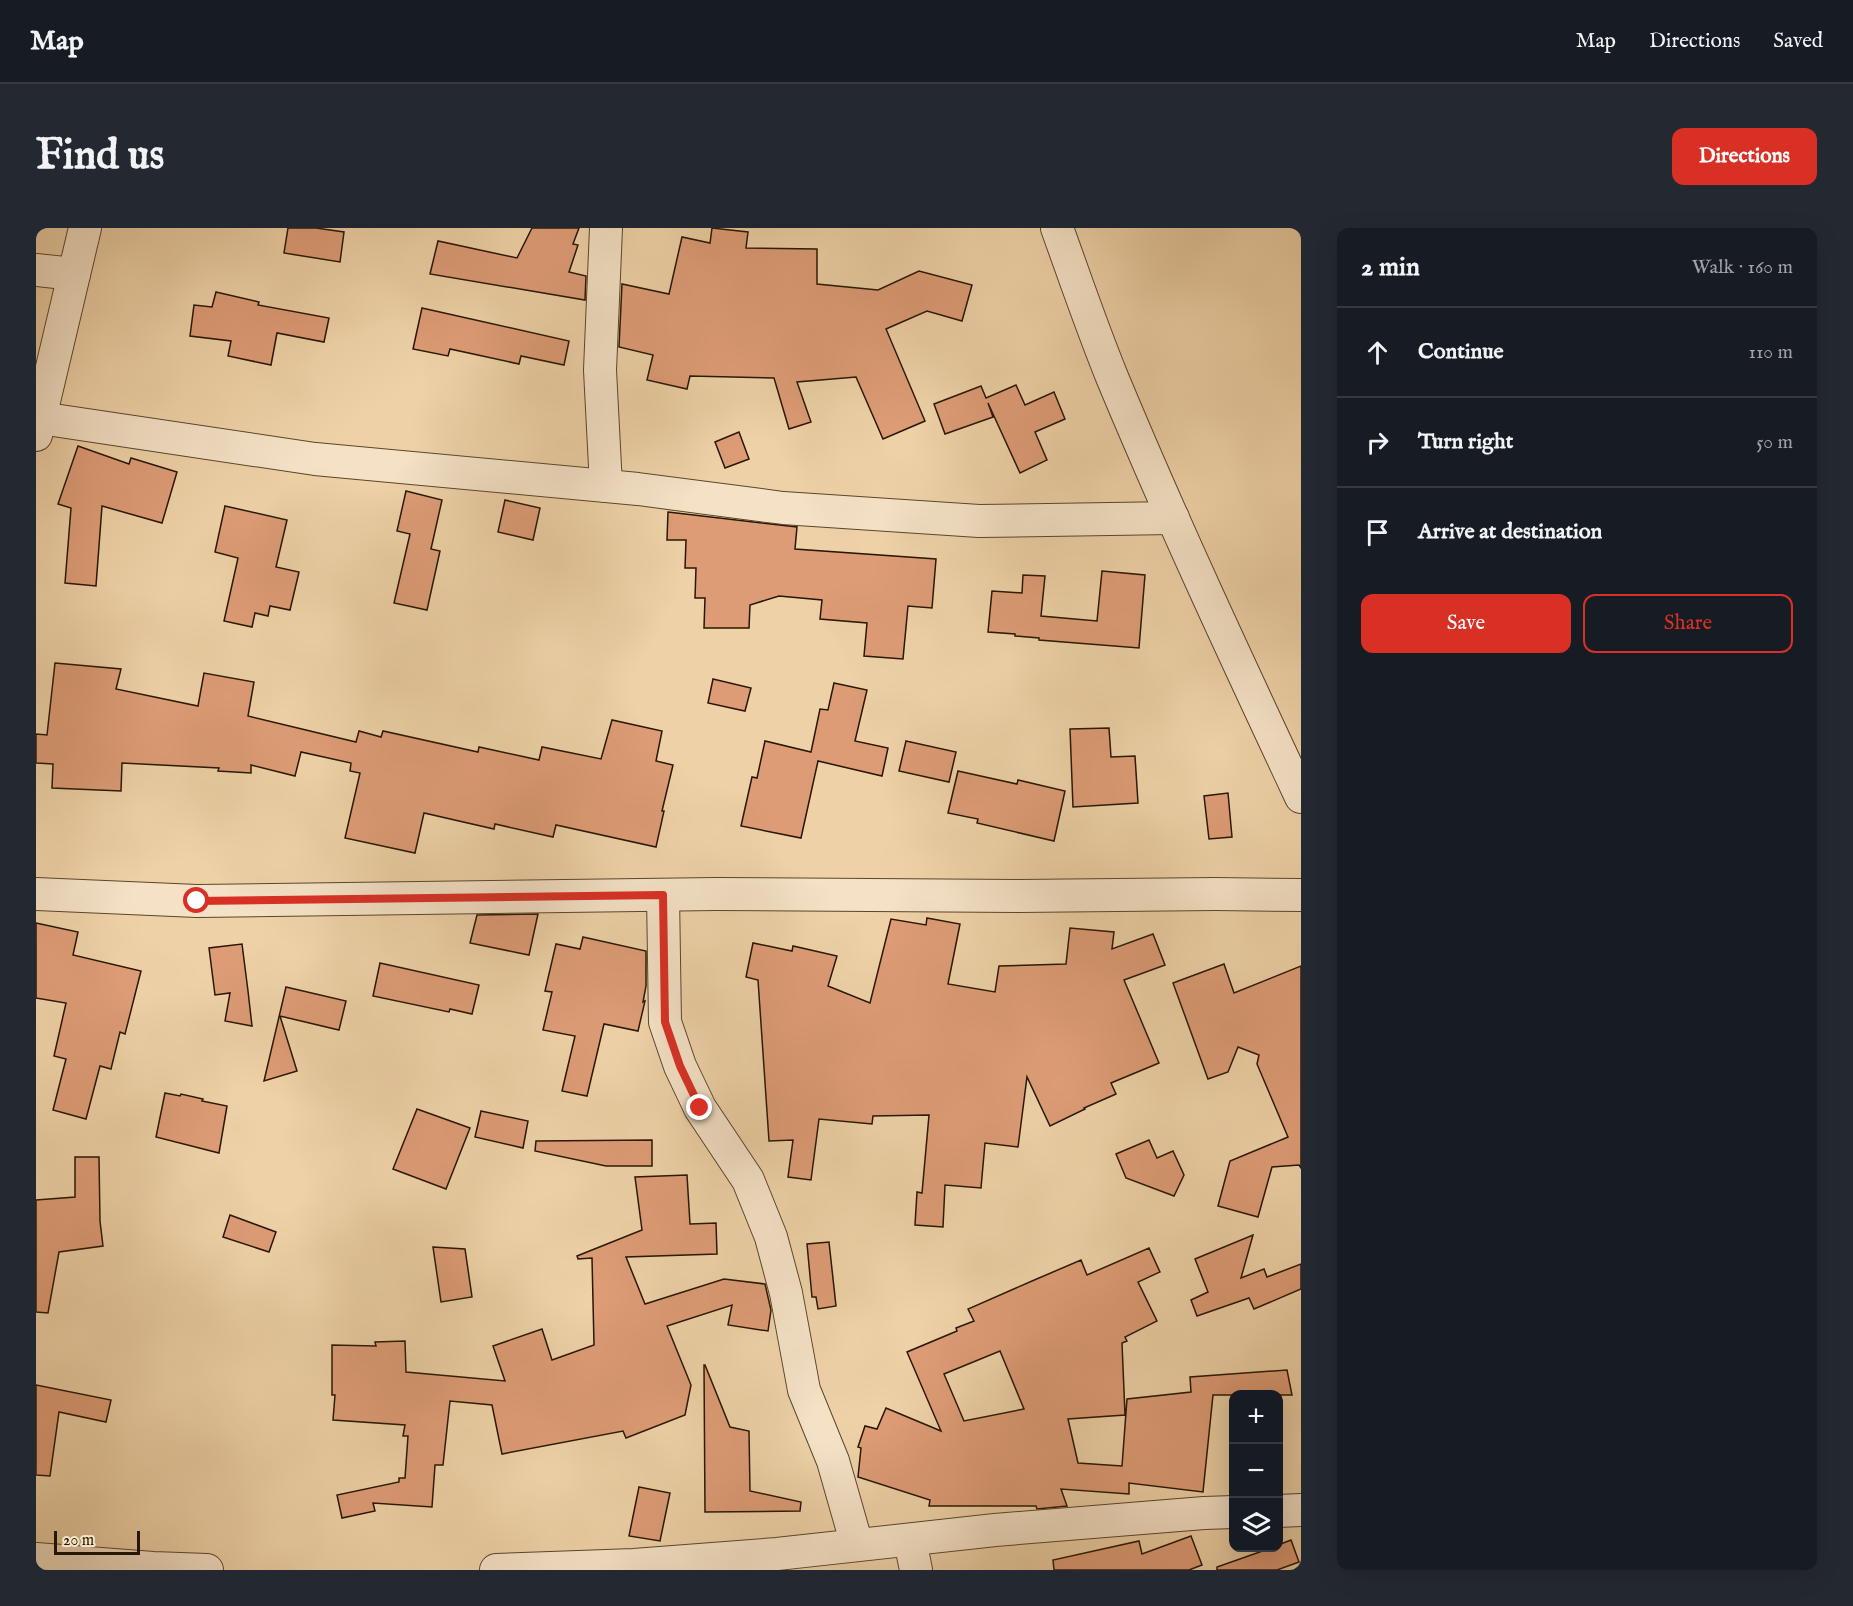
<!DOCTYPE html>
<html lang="en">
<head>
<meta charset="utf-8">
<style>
	:root { --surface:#171b24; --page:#242831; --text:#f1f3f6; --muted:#9ea1a6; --line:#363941; --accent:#d93025 }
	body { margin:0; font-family:"IM FELL English",serif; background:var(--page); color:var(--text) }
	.controls { position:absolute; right:18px; bottom:18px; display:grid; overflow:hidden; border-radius:12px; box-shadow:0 6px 24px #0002 }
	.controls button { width:54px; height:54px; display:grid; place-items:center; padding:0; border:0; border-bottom:2px solid var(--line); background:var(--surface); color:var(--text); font:30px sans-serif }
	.scale { position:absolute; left:18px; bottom:15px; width:86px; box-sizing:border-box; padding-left:6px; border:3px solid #281701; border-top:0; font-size:16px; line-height:21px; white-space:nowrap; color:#281701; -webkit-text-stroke:4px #f4e1c6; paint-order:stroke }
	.stop { position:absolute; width:18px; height:18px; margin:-14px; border:4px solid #d93025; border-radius:50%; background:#fff }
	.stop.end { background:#d93025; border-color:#fff; box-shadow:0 2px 6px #0008 }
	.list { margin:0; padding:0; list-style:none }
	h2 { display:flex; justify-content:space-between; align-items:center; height:78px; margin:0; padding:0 24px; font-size:26px }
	h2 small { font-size:20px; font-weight:400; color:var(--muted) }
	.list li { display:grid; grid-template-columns:39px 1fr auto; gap:18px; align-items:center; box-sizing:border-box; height:90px; padding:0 24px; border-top:2px solid var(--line) }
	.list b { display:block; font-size:22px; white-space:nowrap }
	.list em { font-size:20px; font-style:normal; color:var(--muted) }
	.actions { display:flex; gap:12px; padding:18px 24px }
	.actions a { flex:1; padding:14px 0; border:2px solid var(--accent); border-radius:12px; text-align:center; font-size:21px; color:var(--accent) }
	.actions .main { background:var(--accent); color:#fff }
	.icon { flex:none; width:33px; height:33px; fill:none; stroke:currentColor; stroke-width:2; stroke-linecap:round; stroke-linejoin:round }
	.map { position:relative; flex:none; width:1265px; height:1342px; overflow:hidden; border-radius:12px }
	header { display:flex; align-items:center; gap:36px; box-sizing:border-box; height:84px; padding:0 30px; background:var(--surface); border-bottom:2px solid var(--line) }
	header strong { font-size:28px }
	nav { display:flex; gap:33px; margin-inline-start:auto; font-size:21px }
	.intro { display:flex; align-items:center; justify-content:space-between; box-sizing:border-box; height:144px; padding:0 36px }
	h1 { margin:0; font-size:42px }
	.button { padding:15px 27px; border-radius:12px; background:var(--accent); color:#fff; font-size:21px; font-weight:700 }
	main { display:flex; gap:36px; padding:0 36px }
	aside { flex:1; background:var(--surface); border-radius:12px; box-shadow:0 6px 24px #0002 }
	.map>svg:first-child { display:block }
</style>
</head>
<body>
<header>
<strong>Map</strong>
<nav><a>Map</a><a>Directions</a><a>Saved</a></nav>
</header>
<div class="intro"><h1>Find us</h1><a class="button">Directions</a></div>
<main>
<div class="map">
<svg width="1265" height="1342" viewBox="0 0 1265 1342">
	<rect width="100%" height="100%" fill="#eed1a7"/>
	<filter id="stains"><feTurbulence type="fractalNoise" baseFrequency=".00333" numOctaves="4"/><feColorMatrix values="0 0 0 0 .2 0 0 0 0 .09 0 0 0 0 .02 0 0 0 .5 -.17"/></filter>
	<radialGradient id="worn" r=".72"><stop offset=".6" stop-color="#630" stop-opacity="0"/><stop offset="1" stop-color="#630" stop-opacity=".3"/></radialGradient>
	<g fill="#dd9c76" stroke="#281701" stroke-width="1.5" fill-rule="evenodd">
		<polygon points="252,0 280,0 308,4 304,34 248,25"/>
		<polygon points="496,0 543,0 537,16 542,17 533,44 550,48 549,72 394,46 402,13 481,30"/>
		<polygon points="676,0 712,4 710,20 781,21 781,56 842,62 883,43 936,57 926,93 891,83 850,101 889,193 847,211 820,149 761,154 775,194 753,201 738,150 654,148 651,161 611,152 617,127 583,119 586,56 633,66 646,9 674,15"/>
		<polygon points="180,64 223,74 222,77 293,90 288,114 241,105 235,137 192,128 195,113 154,108 158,77 176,79"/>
		<polygon points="386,80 533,113 528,137 485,128 483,136 414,121 412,128 377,121"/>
		<polygon points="980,157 989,177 1018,164 1029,191 999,204 1011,232 984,245 952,175 957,189 909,206 898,176 945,158 950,170"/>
		<polygon points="703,204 713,231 689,240 679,214"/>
		<polygon points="42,218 93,236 95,230 141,244 126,295 66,278 60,358 29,355 35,280 22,276"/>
		<polygon points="370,263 406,272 395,321 404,323 391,382 358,375 374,306 361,303"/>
		<polygon points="469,272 504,280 497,312 462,304"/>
		<polygon points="189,278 251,292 240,339 263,344 254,382 234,378 232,388 219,385 216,399 188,393 202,330 179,324"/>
		<polygon points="632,284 761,299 759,321 900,331 896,380 872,378 867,431 828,428 831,395 784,391 786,372 743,368 714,377 713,400 668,400 669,370 659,370 660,340 649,340 650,312 631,312"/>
		<polygon points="1066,343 1109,347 1103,420 1003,412 1003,410 979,408 979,406 952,404 956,363 986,365 987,347 1009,348 1005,388 1061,393"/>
		<polygon points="19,435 85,441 80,461 162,478 168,445 218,454 212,488 320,514 323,503 345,509 347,503 442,524 443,519 503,532 506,519 565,531 576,492 626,503 620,533 637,537 626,583 628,583 620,619 520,597 517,609 459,596 458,601 388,585 379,625 309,610 324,545 314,543 315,535 265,524 259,548 215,537 215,545 182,543 183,540 86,535 85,563 16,560 17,536 0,535 0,506 11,507"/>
		<polygon points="677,451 715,460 709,483 672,475"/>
		<polygon points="798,455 831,462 819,513 852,520 846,548 782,533 765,610 705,598 716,549 721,550 729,513 775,524 784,481 792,482"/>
		<polygon points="1073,500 1075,529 1099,528 1102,575 1037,579 1034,501"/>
		<polygon points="870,513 920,524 913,554 863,543"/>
		<polygon points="922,543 981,556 982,552 1029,563 1018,613 941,595 942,591 912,585"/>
		<polygon points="1192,565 1196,609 1173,611 1168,568"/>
		<polygon points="502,686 493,727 434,715 441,687"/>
		<polygon points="891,690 924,696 912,756 959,764 963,738 1030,736 1034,700 1078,704 1076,721 1117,706 1129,737 1088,752 1123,835 1075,855 1080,866 1048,880 1049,881 1014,898 991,849 982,919 949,915 945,960 909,957 907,999 879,997 881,964 886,965 893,887 837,888 836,896 783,891 775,952 752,949 757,912 733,913 722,752 710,749 717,715 756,723 757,718 801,728 792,758 834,775 855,691 890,697"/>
		<polygon points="0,695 42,704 37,727 105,743 89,806 84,804 75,841 64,838 50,891 17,882 30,831 18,828 30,775 0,770"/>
		<polygon points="547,709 610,723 610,758 607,774 609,773 602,803 568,796 551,868 526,863 539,808 507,802 516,764 509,763 520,716 544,721"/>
		<polygon points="206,716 212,763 216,798 189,793 194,765 179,767 173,720"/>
		<polygon points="344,735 443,757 436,786 414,781 413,784 337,768"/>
		<polygon points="1188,736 1198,765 1265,738 1265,940 1263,937 1236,939 1222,989 1182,978 1194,933 1252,909 1221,836 1223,827 1202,819 1192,844 1172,851 1137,755"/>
		<polygon points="250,759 310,773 303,802 244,788 261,843 228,853"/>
		<polygon points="129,865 144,868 145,866 167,871 166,873 191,878 183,925 120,909"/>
		<polygon points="381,881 434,900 410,961 357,941"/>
		<polygon points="445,883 492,893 487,920 439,909"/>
		<polygon points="616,912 616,938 570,938 499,923 500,913"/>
		<polygon points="1113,912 1121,930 1137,923 1148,947 1138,968 1090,950 1080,926"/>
		<polygon points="39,929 63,929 64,993 67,1018 23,1024 12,1085 0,1084 0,972 39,969"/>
		<polygon points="651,947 654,996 680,995 681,1026 590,1029 609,1076 688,1051 729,1056 735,1082 732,1103 692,1097 696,1077 631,1098 655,1157 649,1187 590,1210 587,1203 466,1226 456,1177 414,1173 407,1237 399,1237 396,1279 337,1275 339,1283 306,1290 301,1267 363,1254 363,1250 369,1250 372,1208 367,1208 369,1197 297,1192 299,1167 296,1167 296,1117 340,1118 339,1114 369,1113 370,1144 469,1153 457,1118 506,1101 516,1132 558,1117 556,1030 542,1031 541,1028 606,1002 599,949"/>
		<polygon points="194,987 240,1004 233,1024 187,1009"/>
		<polygon points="1217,1007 1205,1050 1228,1041 1231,1049 1265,1036 1265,1061 1218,1081 1213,1070 1161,1088 1155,1072 1172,1064 1159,1031"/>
		<polygon points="793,1014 800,1078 782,1081 780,1069 776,1069 771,1016"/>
		<polygon points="397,1019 429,1021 436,1069 405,1074"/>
		<path d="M1113 1020 1124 1044 1102 1054 1121 1093 1089 1109 1091 1113 1086 1115 1089 1187 1032 1191 1042 1235 1086 1238 1091 1171 1155 1164 1154 1149 1251 1142 1256 1167H1177L1167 1264 1093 1255V1266L1025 1261 1031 1278 1001 1281 1000 1278H893L894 1272 822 1249 825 1220 822 1219 829 1198 841 1201 850 1180 905 1203 871 1124 921 1103 920 1100 938 1093 932 1081 996 1053 1045 1032 1051 1047ZM964 1123 988 1181 928 1193 908 1146Z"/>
		<polygon points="668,1137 669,1137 694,1199 713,1203 714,1263 765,1274 764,1283 669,1284"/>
		<polygon points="0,1157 75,1172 70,1194 23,1184 14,1248 0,1247"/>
		<polygon points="603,1259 634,1265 624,1313 593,1308"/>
		<polygon points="1155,1308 1166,1337 1153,1342 1018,1342 1017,1332 1103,1313 1106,1326"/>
		<polygon points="1255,1312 1263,1334 1241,1342 1181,1342 1181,1339 1235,1320 1242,1320 1242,1317"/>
	</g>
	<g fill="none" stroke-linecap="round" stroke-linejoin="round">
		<defs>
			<g id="minor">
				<path d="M1021 0C1039 50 1056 100 1076 149 1135 291 1200 430 1265 569"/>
				<polyline points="0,42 38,46"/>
				<polyline points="4,190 279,231 602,261 747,280 943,293 1137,290"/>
				<polyline points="0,207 49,0"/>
				<polyline points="570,258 564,142 570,0"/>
				<polyline points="0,666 161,673 680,666 983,668 1179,666 1265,667"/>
				<polyline points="627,667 629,794 644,838 664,880 712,952 735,1009 750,1065 768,1162 797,1233 821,1317"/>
				<polyline points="1242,1283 1265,1282"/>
				<polyline points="874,1312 880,1342"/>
				<polyline points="0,1331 117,1340 171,1342"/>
				<polyline points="460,1342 598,1337 741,1326 959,1302 1168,1285 1198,1284"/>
			</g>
		</defs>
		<use href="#minor" stroke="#5a462a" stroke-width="34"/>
		<use href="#minor" stroke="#f4e1c6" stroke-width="32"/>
	</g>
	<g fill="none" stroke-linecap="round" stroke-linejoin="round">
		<polyline stroke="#d93025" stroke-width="8" points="161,673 627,667 629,794 644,838 664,880"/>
	</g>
	<rect width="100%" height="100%" filter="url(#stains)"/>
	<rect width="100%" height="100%" fill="url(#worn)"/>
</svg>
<div class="controls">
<button>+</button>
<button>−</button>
<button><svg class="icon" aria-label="layers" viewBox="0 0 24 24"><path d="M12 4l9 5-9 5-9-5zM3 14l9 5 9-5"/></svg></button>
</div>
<div class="scale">20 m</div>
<div class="stop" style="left:161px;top:673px"></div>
<div class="stop end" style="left:664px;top:880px"></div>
</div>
<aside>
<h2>2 min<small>Walk · 160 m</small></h2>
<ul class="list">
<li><svg class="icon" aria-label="ahead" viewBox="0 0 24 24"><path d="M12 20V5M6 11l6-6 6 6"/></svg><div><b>Continue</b></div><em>110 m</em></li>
<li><svg class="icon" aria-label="right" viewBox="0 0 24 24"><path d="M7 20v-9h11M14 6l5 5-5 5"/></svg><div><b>Turn right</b></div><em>50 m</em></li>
<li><svg class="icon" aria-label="arrive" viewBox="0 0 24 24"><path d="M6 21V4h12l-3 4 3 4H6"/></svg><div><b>Arrive at destination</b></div></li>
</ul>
<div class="actions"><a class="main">Save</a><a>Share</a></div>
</aside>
</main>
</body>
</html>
